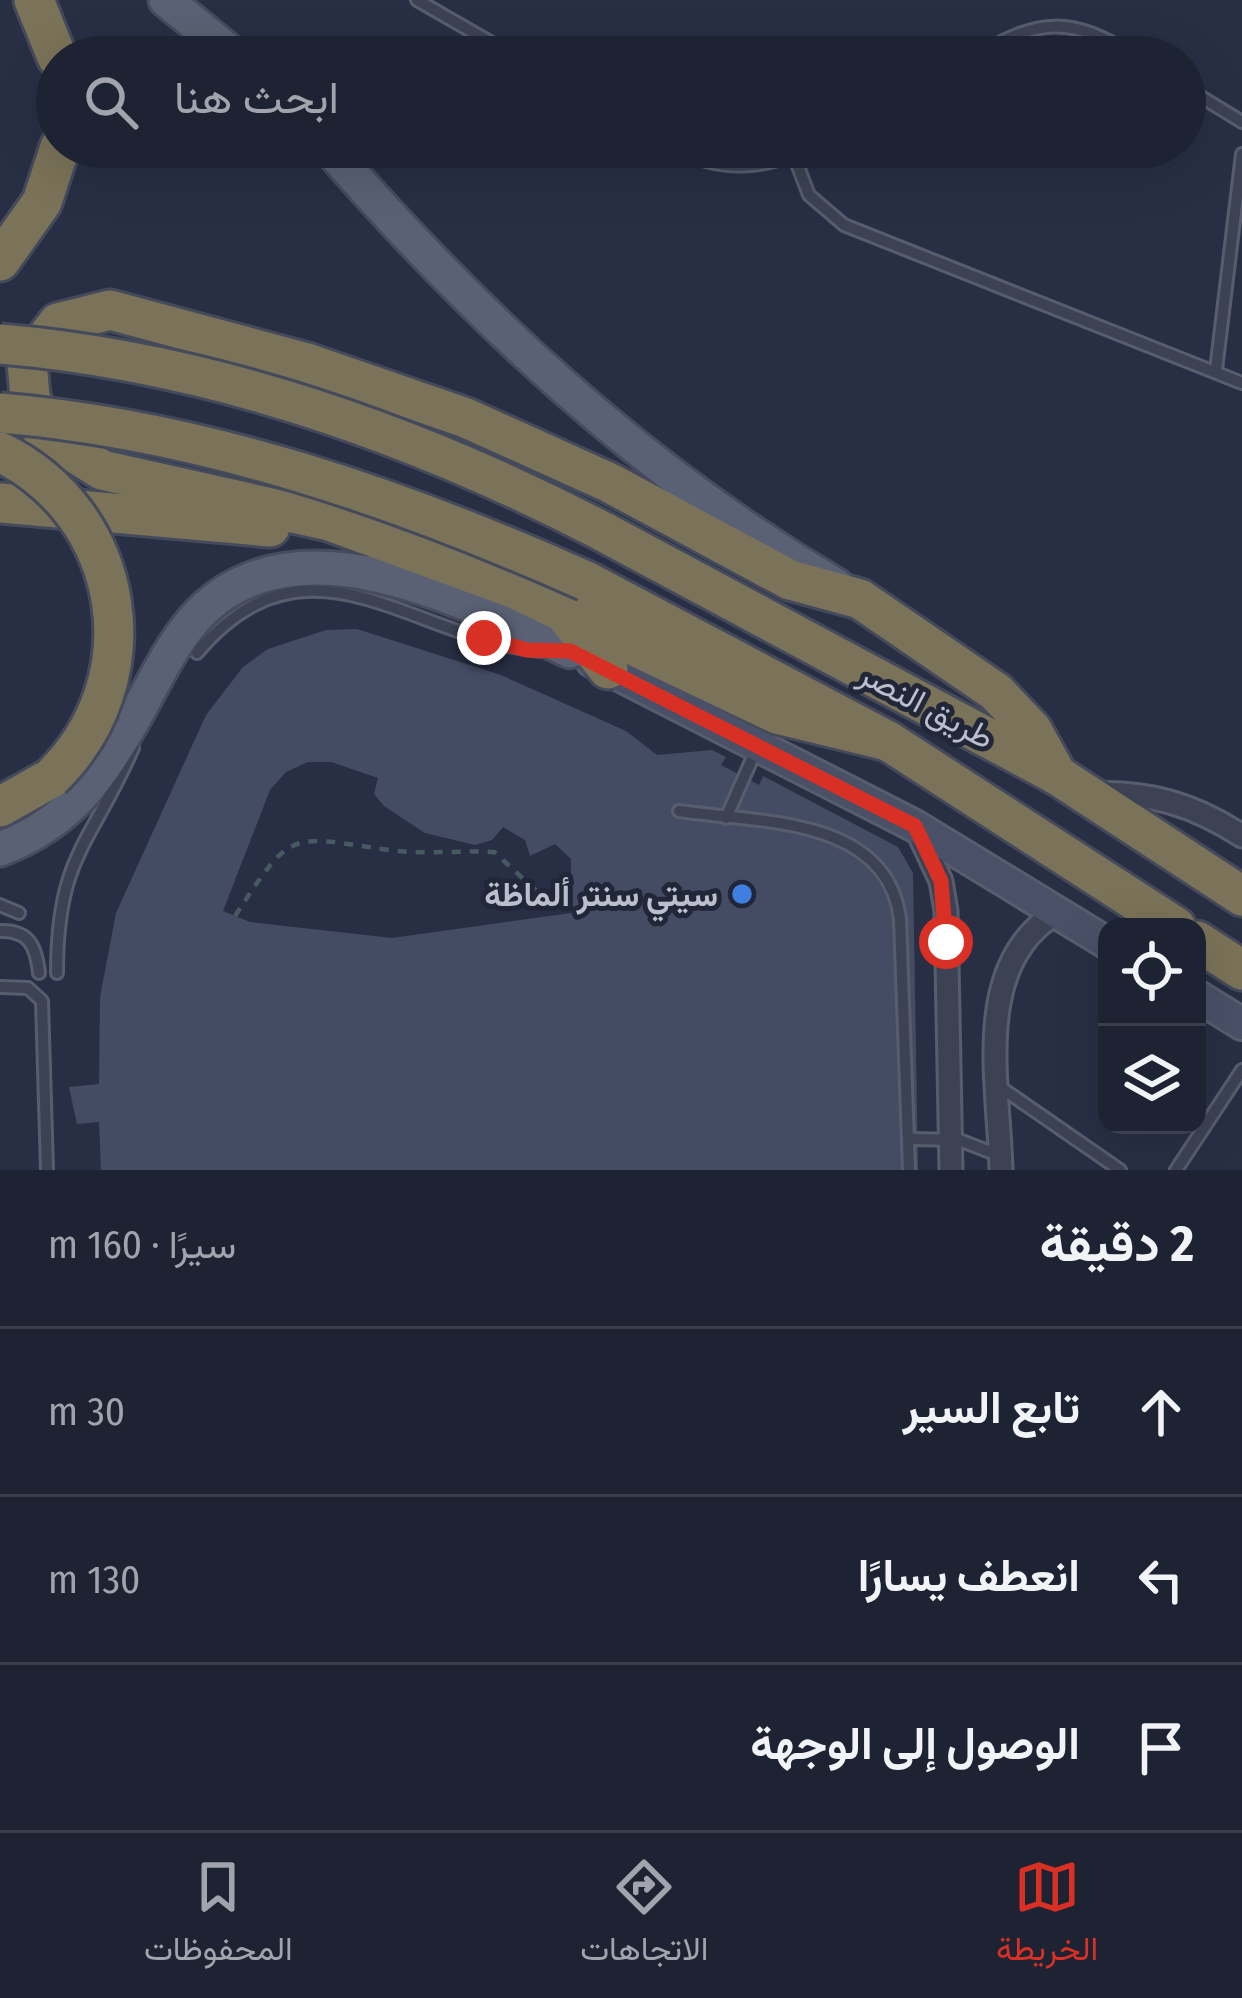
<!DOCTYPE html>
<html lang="ar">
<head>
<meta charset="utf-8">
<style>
	:root { --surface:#1e2333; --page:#262b3b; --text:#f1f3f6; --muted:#a1a4ac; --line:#3c404e; --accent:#d93025 }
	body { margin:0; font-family:"Fira Sans Condensed",Vazirmatn,sans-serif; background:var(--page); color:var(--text); direction:rtl }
	.controls { position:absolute; right:36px; bottom:36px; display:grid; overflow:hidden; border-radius:24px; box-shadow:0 12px 48px #0002 }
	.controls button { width:108px; height:108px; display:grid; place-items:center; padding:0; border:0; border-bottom:3px solid var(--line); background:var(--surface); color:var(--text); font:60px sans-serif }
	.stop { position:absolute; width:36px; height:36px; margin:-27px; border:9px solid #d93025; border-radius:50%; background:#fff }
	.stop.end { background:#d93025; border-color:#fff; box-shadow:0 3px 12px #0008 }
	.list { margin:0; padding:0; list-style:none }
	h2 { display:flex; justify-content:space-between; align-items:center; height:156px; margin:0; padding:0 48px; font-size:51px }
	h2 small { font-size:39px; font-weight:400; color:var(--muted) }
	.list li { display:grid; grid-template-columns:78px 1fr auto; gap:36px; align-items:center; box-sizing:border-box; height:168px; padding:0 48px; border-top:3px solid var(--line) }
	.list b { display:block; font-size:45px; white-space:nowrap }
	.list em { font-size:39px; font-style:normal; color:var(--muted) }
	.icon { flex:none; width:66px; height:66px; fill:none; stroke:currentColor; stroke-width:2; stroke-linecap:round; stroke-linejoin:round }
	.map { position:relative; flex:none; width:1242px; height:1170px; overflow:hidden; direction:ltr }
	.search { position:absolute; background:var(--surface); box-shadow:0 12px 48px #0002; left:36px; right:36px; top:36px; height:132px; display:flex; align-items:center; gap:30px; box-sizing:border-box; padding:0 42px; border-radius:66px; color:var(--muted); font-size:45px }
	.sheet { height:660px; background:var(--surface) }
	nav { display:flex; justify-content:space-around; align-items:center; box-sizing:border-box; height:168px; border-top:3px solid var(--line); background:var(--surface); font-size:33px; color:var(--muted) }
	nav a { display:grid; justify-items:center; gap:6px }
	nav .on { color:var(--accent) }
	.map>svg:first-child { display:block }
</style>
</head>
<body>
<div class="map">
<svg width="1242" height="1170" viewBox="0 0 1242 1170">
	<rect width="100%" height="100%" fill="#282f44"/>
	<path fill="#444c64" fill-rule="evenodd" d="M357 629 501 675 626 731 657 755 712 750 726 757 721 765 759 785 763 776 898 847 913 873 918 1170H101L99 1122 77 1124 69 1087 99 1084 100 997 116 913 206 715 243 667 268 649 326 630ZM308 762H331L378 778 374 794 384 806 425 833 475 845 492 840 503 827 525 840 530 856 555 844 571 859V913L392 938 250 922 223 911 270 790 286 772Z"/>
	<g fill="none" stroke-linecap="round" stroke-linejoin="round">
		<defs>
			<g id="lane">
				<polyline points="417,0 516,57"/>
				<path d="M974 57C1040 17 1071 16 1137 57"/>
				<polyline points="1185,87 1242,122"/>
				<path d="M672 147C719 173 764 171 811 147"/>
				<polyline points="794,156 809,195 844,225 1242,383"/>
				<polyline points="1216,370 1242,154"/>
				<path d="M197 653C310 520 412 640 541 651"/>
				<path d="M679 811C759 823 887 816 900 919L909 1170"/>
				<polyline points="726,818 756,750"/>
				<polyline points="0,905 19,913"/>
				<path d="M0 931C29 930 36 946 39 973"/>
				<path d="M57 973C57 855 91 845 133 748"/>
				<polyline points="0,987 28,988 42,1001 47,1170"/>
				<polyline points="1000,1087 1120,1170"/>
				<polyline points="909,1139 959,1140 998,1155"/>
				<polyline points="1176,1170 1242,1070"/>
			</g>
			<g id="street">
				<path d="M1090 794C1148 791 1193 804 1242 836"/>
				<polyline points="918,832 941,881 946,911 951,1170"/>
				<path d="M1001 1170C999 1084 971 965 1056 913"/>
			</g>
			<g id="secondary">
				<polyline points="592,661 915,826 1107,943"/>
				<polyline points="1197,996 1242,1024"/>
			</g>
			<g id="primary">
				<polyline points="166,0 236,57"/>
				<path d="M328 147C477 318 641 471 837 586"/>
				<path d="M0 849C72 822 101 776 138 711 157 677 174 639 202 611 300 515 469 603 570 651"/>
			</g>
			<g id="highway">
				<polyline points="34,0 57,57"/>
				<polyline points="0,261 42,202 60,147"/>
				<polyline points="0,503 270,527"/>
				<polyline points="602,531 1057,775 1242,896"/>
				<polyline points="586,581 888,741 1176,927"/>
				<polyline points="568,618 608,669"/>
				<polyline points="888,741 777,714 515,589 329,521 102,470 43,433 30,396 27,363 58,323 110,310 307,363 466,418 610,483 790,580 860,599 996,692 1032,730 1057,775"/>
				<polyline points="0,807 51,778"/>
				<polyline points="1197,941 1242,970"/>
			</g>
		</defs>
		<use href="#lane" stroke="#585d6e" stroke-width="16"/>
		<use href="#street" stroke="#585d6e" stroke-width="27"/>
		<use href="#secondary" stroke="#585d6e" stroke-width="36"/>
		<use href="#primary" stroke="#464b5d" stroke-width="39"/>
		<use href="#highway" stroke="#444a5b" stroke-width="45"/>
		<path stroke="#485a61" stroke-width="4.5" stroke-dasharray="9 9" stroke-linecap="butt" d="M235 916C293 827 289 836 389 850 424 855 459 850 494 852L539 893 571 904"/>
		<use href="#lane" stroke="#3c4254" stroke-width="10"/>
		<use href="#street" stroke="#3c4254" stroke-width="21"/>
		<use href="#secondary" stroke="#4a5067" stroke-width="30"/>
		<use href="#primary" stroke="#5a6174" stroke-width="33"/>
		<use href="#highway" stroke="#7a7359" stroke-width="39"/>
		<defs>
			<g id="highway-bridge">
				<path d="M0 344C212 362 415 434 602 531"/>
				<path d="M0 413C204 430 400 498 586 581"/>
				<path d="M0 452C127 514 153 680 51 778"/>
			</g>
		</defs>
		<use href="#highway-bridge" stroke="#444a5b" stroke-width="45" stroke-linecap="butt"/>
		<use href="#highway-bridge" stroke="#7a7359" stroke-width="39"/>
	</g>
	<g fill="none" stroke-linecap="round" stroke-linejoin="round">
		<polyline stroke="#d93025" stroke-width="15" points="484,638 527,650 570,651 915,826 941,881 946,942"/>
	</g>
	<circle fill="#3f7fe0" stroke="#212639" stroke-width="4.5" cx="742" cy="894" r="12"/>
	<g text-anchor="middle" stroke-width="10" stroke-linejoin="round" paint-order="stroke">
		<g font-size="33" fill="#babecd" stroke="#212639">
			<text transform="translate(927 705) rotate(28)" y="12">طريق النصر</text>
		</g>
		<g font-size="33" font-weight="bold" fill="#babecd" stroke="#212639" text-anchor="end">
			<text x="718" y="906">سيتي سنتر ألماظة</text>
		</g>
	</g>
</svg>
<div class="controls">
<button><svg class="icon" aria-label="locate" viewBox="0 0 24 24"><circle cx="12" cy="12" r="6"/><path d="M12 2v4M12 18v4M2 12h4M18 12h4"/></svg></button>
<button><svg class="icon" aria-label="layers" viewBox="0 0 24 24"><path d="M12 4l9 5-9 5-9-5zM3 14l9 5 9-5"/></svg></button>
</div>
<div class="stop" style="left:946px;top:942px"></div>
<div class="stop end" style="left:484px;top:638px"></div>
<div class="search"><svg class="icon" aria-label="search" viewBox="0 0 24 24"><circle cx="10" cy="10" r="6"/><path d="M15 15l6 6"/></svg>ابحث هنا</div>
</div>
<section class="sheet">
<h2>2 دقيقة<small>سيرًا · 160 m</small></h2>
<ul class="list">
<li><svg class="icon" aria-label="ahead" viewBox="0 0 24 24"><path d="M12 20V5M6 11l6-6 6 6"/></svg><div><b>تابع السير</b></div><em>30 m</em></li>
<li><svg class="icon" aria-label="left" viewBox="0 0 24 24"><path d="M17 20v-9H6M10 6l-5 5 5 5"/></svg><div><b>انعطف يسارًا</b></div><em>130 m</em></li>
<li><svg class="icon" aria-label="arrive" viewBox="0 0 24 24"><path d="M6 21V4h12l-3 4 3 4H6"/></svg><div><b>الوصول إلى الوجهة</b></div></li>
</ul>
</section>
<nav>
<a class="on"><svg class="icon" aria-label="map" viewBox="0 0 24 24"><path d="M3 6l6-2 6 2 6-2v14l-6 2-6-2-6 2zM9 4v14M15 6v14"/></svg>الخريطة</a>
<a><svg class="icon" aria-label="directions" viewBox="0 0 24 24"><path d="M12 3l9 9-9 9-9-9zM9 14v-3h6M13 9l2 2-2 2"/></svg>الاتجاهات</a>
<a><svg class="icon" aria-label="saved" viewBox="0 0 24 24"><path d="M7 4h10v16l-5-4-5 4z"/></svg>المحفوظات</a>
</nav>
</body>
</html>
